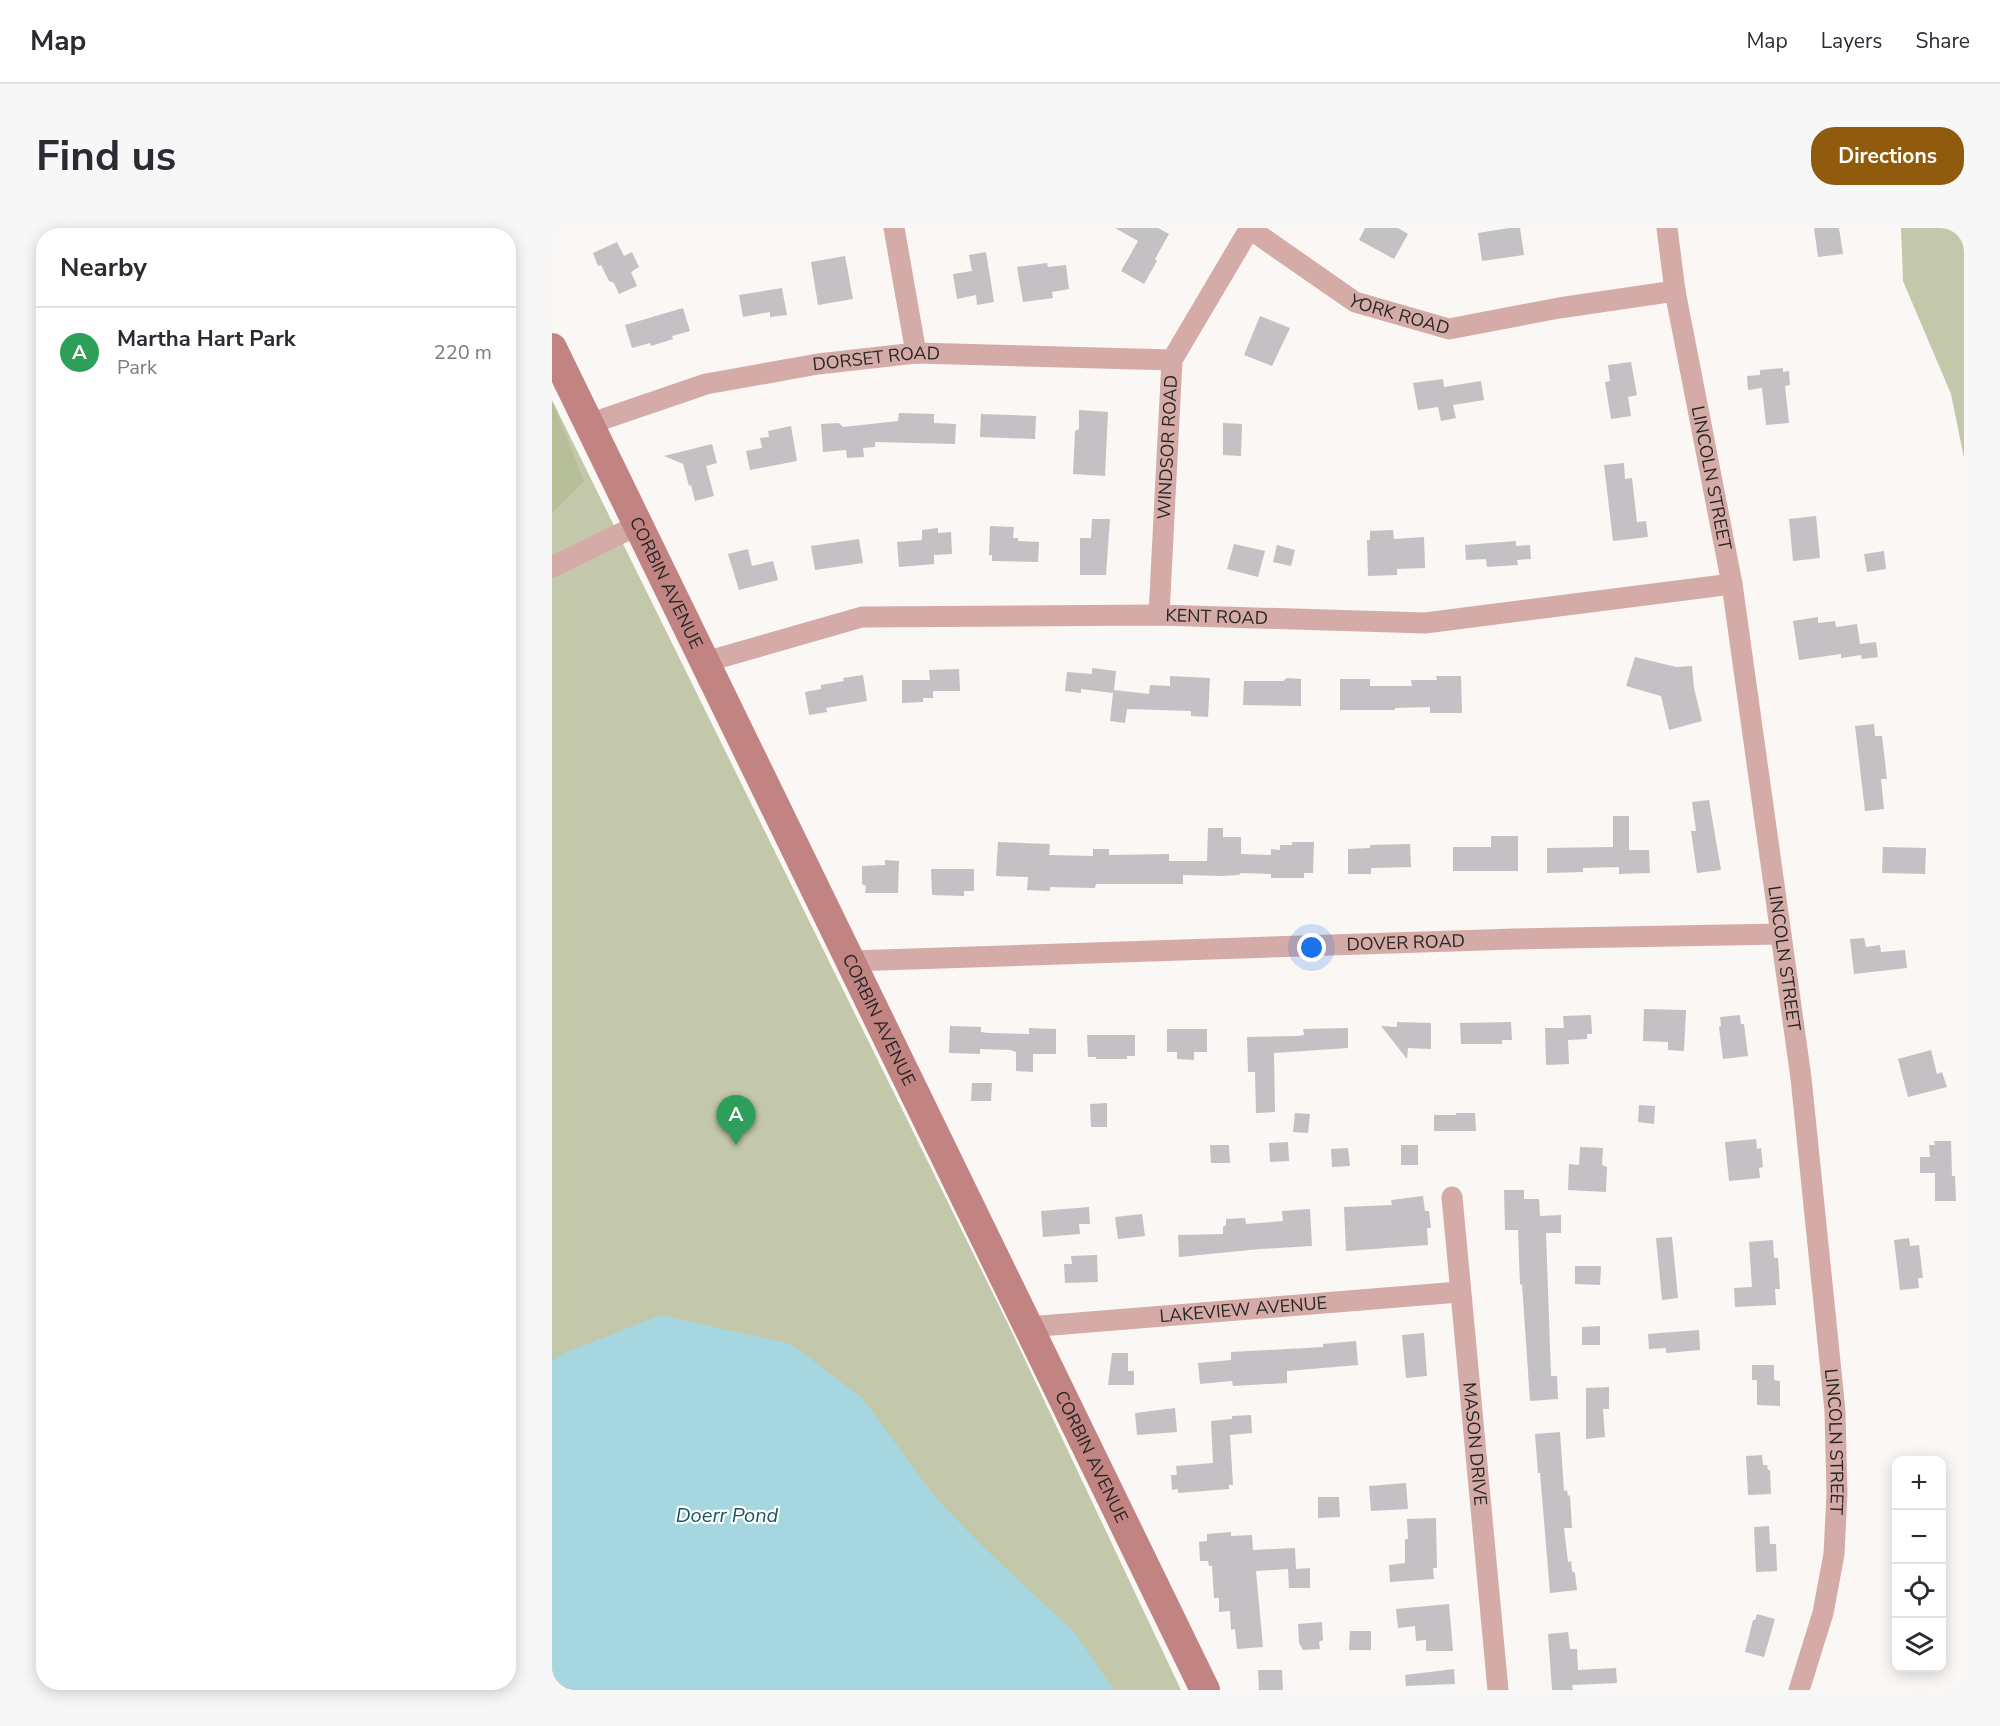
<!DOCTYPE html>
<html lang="en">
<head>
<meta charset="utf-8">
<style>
	:root { --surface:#fff; --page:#f7f7f7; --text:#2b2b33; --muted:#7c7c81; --line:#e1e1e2; --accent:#905b0d }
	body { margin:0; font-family:"Nunito Sans",sans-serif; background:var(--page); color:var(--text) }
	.controls { position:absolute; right:18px; bottom:18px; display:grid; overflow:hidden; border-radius:12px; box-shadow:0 3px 15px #0003 }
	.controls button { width:54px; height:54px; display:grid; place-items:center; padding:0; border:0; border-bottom:2px solid var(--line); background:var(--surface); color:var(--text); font:30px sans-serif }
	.you { position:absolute; left:760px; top:720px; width:21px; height:21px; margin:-15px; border:4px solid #fff; border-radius:50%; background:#1a73e8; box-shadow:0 0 0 9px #1a73e833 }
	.badge { display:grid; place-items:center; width:39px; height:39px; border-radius:50%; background:var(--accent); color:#fff; font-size:20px; font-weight:700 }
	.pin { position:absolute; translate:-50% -50px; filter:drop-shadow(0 2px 3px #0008) }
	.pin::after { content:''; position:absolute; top:32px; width:21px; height:18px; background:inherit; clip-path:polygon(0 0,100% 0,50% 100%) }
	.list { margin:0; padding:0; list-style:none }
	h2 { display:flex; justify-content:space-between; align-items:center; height:78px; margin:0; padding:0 24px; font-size:26px }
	h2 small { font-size:20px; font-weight:400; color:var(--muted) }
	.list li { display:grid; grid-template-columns:39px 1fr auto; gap:18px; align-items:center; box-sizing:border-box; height:90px; padding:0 24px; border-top:2px solid var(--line) }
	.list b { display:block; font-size:22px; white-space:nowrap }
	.list p { margin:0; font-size:20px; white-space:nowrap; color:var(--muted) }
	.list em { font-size:20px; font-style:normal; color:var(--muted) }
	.icon { flex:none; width:33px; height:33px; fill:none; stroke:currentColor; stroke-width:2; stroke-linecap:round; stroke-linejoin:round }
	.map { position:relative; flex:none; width:1412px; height:1462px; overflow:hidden; border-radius:24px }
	header { display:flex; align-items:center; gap:36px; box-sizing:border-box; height:84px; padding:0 30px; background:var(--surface); border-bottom:2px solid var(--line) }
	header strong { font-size:28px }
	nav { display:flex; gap:33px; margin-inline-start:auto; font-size:21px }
	.intro { display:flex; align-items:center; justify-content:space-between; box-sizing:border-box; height:144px; padding:0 36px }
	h1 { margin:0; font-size:42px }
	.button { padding:15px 27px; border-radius:24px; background:var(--accent); color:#fff; font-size:21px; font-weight:700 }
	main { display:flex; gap:36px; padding:0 36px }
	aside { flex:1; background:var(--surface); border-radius:24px; box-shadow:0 3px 15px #0003 }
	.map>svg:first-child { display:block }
</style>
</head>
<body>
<header>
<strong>Map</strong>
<nav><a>Map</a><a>Layers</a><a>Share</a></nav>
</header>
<div class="intro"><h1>Find us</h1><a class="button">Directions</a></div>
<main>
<aside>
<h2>Nearby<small></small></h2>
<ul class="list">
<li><span class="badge" style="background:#2e9e5b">A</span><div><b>Martha Hart Park</b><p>Park</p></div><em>220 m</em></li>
</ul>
</aside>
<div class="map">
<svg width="1412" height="1462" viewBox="0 0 1412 1462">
	<rect width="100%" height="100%" fill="#faf7f5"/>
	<g fill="#c2c8a9">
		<polygon points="1349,0 1412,0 1412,230 1399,166 1351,53"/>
		<polygon points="2,176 458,1100 629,1462 0,1462 0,178"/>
	</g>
	<polygon fill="#b7bf99" points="0,172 32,253 0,285"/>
	<polygon fill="#a6d7e0" points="108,1087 239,1116 310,1170 383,1269 428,1316 522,1404 562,1462 0,1462 0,1133 10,1126"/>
	<g fill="#c3c1c4">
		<polygon points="563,0 606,0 617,6 603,31 605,33 592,56 569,43 586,13"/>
		<polygon points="813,0 846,0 856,6 842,31 807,12"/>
		<polygon points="957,0 968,0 972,27 930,33 926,5"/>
		<polygon points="1262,0 1287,0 1291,26 1266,29"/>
		<polygon points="65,14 72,28 80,24 87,39 79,44 85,58 67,66 62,55 57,53 49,37 46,38 41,25"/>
		<polygon points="434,24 442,74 425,77 424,67 405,71 401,46 420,43 417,27"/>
		<polygon points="293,28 301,71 266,77 259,34"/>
		<polygon points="495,35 496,39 514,37 517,61 500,64 501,70 471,74 465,39"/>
		<polygon points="230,60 235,87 218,89 218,84 191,89 187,67"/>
		<polygon points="131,80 138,103 120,108 121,111 99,118 98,115 80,120 73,97"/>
		<polygon points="708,88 738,100 720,138 692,127"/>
		<polygon points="1079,134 1085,167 1076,169 1079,188 1059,191 1053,154 1058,153 1056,137"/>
		<polygon points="1231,140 1231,144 1237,143 1238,157 1233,158 1237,195 1214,197 1210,160 1196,162 1195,148 1208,147 1208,142"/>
		<polygon points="891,151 892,159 929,153 932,172 901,177 904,190 889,193 886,179 866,182 861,155"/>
		<polygon points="527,182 556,184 553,248 521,246 523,203 527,201"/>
		<polygon points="347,185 382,186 382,195 404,196 403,216 323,214 323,219 311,220 312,229 295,230 294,222 271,224 269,196 287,195 291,199 346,193"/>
		<polygon points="429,186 484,188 483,211 428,209"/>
		<polygon points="671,195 690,196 689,228 671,227"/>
		<polygon points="239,198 245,233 198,242 194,223 210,220 208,210 217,209 216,203"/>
		<polygon points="160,216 165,235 154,238 162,268 143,273 139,257 137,258 131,236 112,228"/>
		<polygon points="1072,235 1073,251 1080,250 1085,294 1094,293 1096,309 1061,313 1052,237"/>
		<polygon points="1264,288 1268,330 1241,333 1237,291"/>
		<polygon points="540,291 558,291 554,347 528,347 528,310 539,310"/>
		<polygon points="438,298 462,299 461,310 466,310 466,313 487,314 486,334 440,333 440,327 437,327"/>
		<polygon points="386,300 386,305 399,304 400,326 382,327 382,336 347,339 345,314 370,312 370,302"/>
		<polygon points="841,302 842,311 872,309 873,340 845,341 845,347 816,348 815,312 818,312 818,303"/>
		<polygon points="307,311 311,335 263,342 259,318"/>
		<polygon points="964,313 964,318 978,317 979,331 965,332 966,337 935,339 934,331 914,332 913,317"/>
		<polygon points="682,316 713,323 706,349 675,341"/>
		<polygon points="725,317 743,322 739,338 721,334"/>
		<polygon points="196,321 200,338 221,333 226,352 187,362 176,326"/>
		<polygon points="1332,323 1334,341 1315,344 1312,326"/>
		<polygon points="1266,389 1266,395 1283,393 1284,399 1305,396 1308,416 1324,414 1326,429 1310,431 1309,427 1289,430 1289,426 1247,432 1241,393"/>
		<polygon points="1083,429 1124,439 1140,438 1142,460 1150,493 1117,502 1109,468 1074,458"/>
		<polygon points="540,440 564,443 562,462 597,466 598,457 618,458 618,448 658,450 656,489 639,488 639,483 575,481 573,495 558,493 561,465 529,461 529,465 513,463 515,444 540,446"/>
		<polygon points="407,441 408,463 381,463 381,470 371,470 371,474 350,475 350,452 378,452 377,442"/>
		<polygon points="311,447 315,473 274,480 275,484 257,487 253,464 269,461 269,457 292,453 291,450"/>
		<polygon points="884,448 909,448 910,485 878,485 878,479 843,480 843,482 788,482 788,451 818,451 818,458 860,458 859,452 885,452"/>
		<polygon points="735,450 749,451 749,478 691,477 692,453 731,453"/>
		<polygon points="1322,496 1323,508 1330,508 1335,551 1329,551 1332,581 1313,583 1303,498"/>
		<polygon points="1157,572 1169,642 1145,645 1139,603 1144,603 1140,574"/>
		<polygon points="1061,588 1077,588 1077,622 1097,622 1098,645 1067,646 1067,639 1031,640 1031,644 995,645 995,620 1061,619"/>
		<polygon points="656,600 671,600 671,609 689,609 689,626 719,627 719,621 728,622 728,617 740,617 740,614 762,614 761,645 752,645 752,650 719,650 719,646 689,645 687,647 671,648 631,647 631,656 544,656 543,660 498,659 498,663 475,662 476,649 444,648 446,614 498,616 497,627 541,628 541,621 557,621 557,627 617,626 617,633 655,633"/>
		<polygon points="939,608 966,608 966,643 901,643 901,619 939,619"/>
		<polygon points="858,616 859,639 819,640 819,646 796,646 796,621 818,620 818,617"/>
		<polygon points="1331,619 1374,620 1373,646 1330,645"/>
		<polygon points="333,632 347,633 346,665 313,665 314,658 310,656 310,638 333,637"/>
		<polygon points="379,641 422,641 422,663 412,663 412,668 380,667"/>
		<polygon points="1312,710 1314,719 1328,717 1329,724 1353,722 1355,740 1302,746 1298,711"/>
		<polygon points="1092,781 1134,782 1132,823 1116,822 1116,814 1091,813"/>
		<polygon points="1039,787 1040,806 1035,806 1035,811 1016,812 1017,836 994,837 993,800 1012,800 1011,788"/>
		<polygon points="1188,787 1189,796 1192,796 1196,828 1171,831 1167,799 1169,798 1168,789"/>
		<polygon points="845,794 879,795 879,821 856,820 855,831 829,798 845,799"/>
		<polygon points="959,794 960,812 950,812 950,816 909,816 908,795"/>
		<polygon points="398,798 429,799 429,804 437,805 477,806 477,800 504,801 504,826 481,826 481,844 464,843 464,824 458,822 428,821 428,826 397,825"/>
		<polygon points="796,800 796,820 722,825 723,884 704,885 703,844 696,844 695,809 746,808 752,807 751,801"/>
		<polygon points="615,801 655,801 655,824 642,824 642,832 625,831 625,824 615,824"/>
		<polygon points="535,807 583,807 583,828 575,828 575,831 544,831 544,829 536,829"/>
		<polygon points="1379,822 1385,846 1390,844 1395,859 1356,869 1346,831"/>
		<polygon points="420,855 440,855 439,873 419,873"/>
		<polygon points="555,875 555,899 539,899 538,876"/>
		<polygon points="1087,877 1103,878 1102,896 1086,894"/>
		<polygon points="743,885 758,886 756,905 741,904"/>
		<polygon points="904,885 923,885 924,903 882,903 882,887 904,887"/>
		<polygon points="1204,911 1205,921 1209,920 1211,939 1207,940 1208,950 1177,953 1173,914"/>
		<polygon points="1382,913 1399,913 1400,948 1403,948 1404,973 1383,973 1383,945 1368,945 1368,929 1378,929 1377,917 1383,917"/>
		<polygon points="736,914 737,933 718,934 717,915"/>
		<polygon points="658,917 677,917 678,935 659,935"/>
		<rect x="849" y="917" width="17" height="20"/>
		<polygon points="1028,919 1051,920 1050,937 1055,939 1054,964 1016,962 1017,936 1027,937"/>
		<polygon points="796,920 798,938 780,939 779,921"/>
		<polygon points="952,962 972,962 972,971 987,971 988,988 1009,987 1009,1005 994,1005 999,1148 1005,1148 1006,1171 978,1173 970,1056 968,1057 966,1002 953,1002"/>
		<polygon points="871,968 873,983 877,983 879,1000 875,1000 876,1017 794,1023 792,979 840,977 839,972"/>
		<polygon points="537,979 538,996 527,996 528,1006 491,1009 489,983"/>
		<polygon points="758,981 760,1018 708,1021 627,1029 626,1007 671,1006 671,999 674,997 674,991 693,990 694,996 731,993 730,983"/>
		<polygon points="590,986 593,1008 566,1011 563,989"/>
		<polygon points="1120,1009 1126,1070 1110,1072 1104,1010"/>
		<polygon points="1357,1010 1358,1018 1367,1017 1371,1050 1366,1050 1367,1060 1348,1062 1342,1012"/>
		<polygon points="1221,1012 1222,1030 1226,1030 1228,1061 1223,1061 1224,1077 1183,1079 1182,1060 1200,1059 1197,1014"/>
		<polygon points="545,1027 546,1054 513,1055 512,1036 520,1036 519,1028"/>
		<polygon points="1023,1038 1049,1038 1048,1057 1023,1056"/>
		<polygon points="1048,1098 1048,1117 1030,1117 1030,1099"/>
		<polygon points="1147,1102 1148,1122 1114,1125 1114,1120 1097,1121 1096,1106"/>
		<polygon points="872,1105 875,1148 854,1150 850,1107"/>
		<polygon points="804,1113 806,1137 735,1143 735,1155 681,1158 680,1153 648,1156 646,1135 679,1132 679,1124 771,1119 771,1116"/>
		<polygon points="560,1125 576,1125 576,1143 582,1143 582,1157 556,1157"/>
		<polygon points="1200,1137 1222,1137 1222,1152 1228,1153 1228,1178 1205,1177 1205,1152 1200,1152"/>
		<polygon points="1057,1159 1057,1181 1051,1181 1053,1209 1034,1211 1034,1160"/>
		<polygon points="623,1180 625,1204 585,1207 583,1185"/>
		<polygon points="699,1187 700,1205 678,1207 681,1257 677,1257 677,1261 626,1265 626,1261 620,1262 619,1247 625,1247 624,1238 661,1235 659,1193 680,1191 680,1188"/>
		<polygon points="1008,1204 1012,1263 1015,1262 1016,1268 1018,1267 1020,1300 1012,1300 1016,1334 1019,1333 1020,1343 1023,1345 1025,1362 998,1365 988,1245 986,1245 983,1206"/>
		<polygon points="1210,1227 1211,1237 1215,1237 1216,1242 1218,1242 1219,1266 1196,1267 1194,1228"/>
		<polygon points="854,1255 856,1281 819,1283 817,1258"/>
		<polygon points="766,1269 787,1269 788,1289 766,1290"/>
		<polygon points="884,1290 885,1340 881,1340 882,1351 838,1354 837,1337 853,1335 853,1311 856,1311 855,1291"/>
		<polygon points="1217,1298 1218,1316 1224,1316 1225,1343 1204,1344 1202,1299"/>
		<polygon points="679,1304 679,1308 700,1307 701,1322 743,1320 744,1341 758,1340 758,1360 737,1360 736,1341 704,1343 711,1419 685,1421 683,1401 679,1402 678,1383 667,1384 667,1370 662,1370 660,1338 657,1338 656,1333 648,1333 647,1314 655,1313 655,1306"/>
		<polygon points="897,1376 901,1423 874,1423 874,1412 864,1413 863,1398 846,1400 844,1381"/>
		<polygon points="1205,1386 1223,1391 1212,1429 1193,1424 1201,1392 1203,1392"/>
		<polygon points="770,1394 771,1412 767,1414 768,1421 751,1422 747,1415 746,1396"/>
		<polygon points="798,1403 819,1403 819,1422 797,1422"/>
		<polygon points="1016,1404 1018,1421 1025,1421 1026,1442 1064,1440 1065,1455 1020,1457 1021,1462 1000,1462 996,1406"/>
		<polygon points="902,1441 903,1456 854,1458 853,1447"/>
		<polygon points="706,1442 730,1442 731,1462 707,1462"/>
	</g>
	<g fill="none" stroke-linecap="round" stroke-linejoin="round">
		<g stroke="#d5aba8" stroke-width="21">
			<polyline points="342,0 364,125"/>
			<path id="s1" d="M1115 0 1123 63 1180 356 1249 850 1283 1183 1285 1265 1282 1326 1271 1385 1247 1462"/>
			<path id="s2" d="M698 1 803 74 897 101 1007 80 1123 63"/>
			<path id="s3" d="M37 196 154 156 266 136 364 125 620 132"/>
			<polyline points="0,339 86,297"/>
			<path id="s4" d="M607 387 620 132 698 0"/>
			<path id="s5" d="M153 434 310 389 607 387 873 395 1180 356"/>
			<path id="s6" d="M299 733 962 711 1229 706"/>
			<path id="s7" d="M900 969 946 1462"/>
			<path id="s8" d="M476 1099 907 1064"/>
		</g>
		<path stroke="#c28482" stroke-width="30" id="s9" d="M0 120 653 1462"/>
	</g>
	<g text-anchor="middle" stroke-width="4.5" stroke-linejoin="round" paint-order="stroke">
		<g font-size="18" fill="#282726" stroke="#fff">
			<text dy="6" stroke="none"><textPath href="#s2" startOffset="174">YORK ROAD</textPath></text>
			<text dy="6" stroke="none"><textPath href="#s3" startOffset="296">DORSET ROAD</textPath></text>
			<text dy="6" stroke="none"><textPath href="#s4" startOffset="168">WINDSOR ROAD</textPath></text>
			<text dy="6" stroke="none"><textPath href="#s1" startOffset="254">LINCOLN STREET</textPath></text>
			<text dy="6" stroke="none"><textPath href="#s9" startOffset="261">CORBIN AVENUE</textPath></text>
			<text dy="6" stroke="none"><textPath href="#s5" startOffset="518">KENT ROAD</textPath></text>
			<text dy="6" stroke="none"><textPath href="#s6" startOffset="555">DOVER ROAD</textPath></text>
			<text dy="6" stroke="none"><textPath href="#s1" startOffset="740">LINCOLN STREET</textPath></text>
			<text dy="6" stroke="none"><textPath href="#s9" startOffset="747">CORBIN AVENUE</textPath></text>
			<text dy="6" stroke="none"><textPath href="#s8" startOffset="216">LAKEVIEW AVENUE</textPath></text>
			<text dy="6" stroke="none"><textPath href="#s1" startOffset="1226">LINCOLN STREET</textPath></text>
			<text dy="6" stroke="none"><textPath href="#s7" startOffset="248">MASON DRIVE</textPath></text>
			<text dy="6" stroke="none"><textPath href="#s9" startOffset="1233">CORBIN AVENUE</textPath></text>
		</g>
		<g font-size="20" font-style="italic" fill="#155762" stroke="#fff">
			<text x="175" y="1294">Doerr Pond</text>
		</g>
	</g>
</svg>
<div class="controls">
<button>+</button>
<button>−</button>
<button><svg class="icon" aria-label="locate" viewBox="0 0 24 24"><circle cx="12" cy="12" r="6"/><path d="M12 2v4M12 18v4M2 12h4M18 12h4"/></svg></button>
<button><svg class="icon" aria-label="layers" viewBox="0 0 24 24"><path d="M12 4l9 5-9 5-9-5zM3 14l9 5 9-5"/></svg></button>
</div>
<div class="you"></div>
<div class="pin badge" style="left:184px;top:917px;background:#2e9e5b">A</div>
</div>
</main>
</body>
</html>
